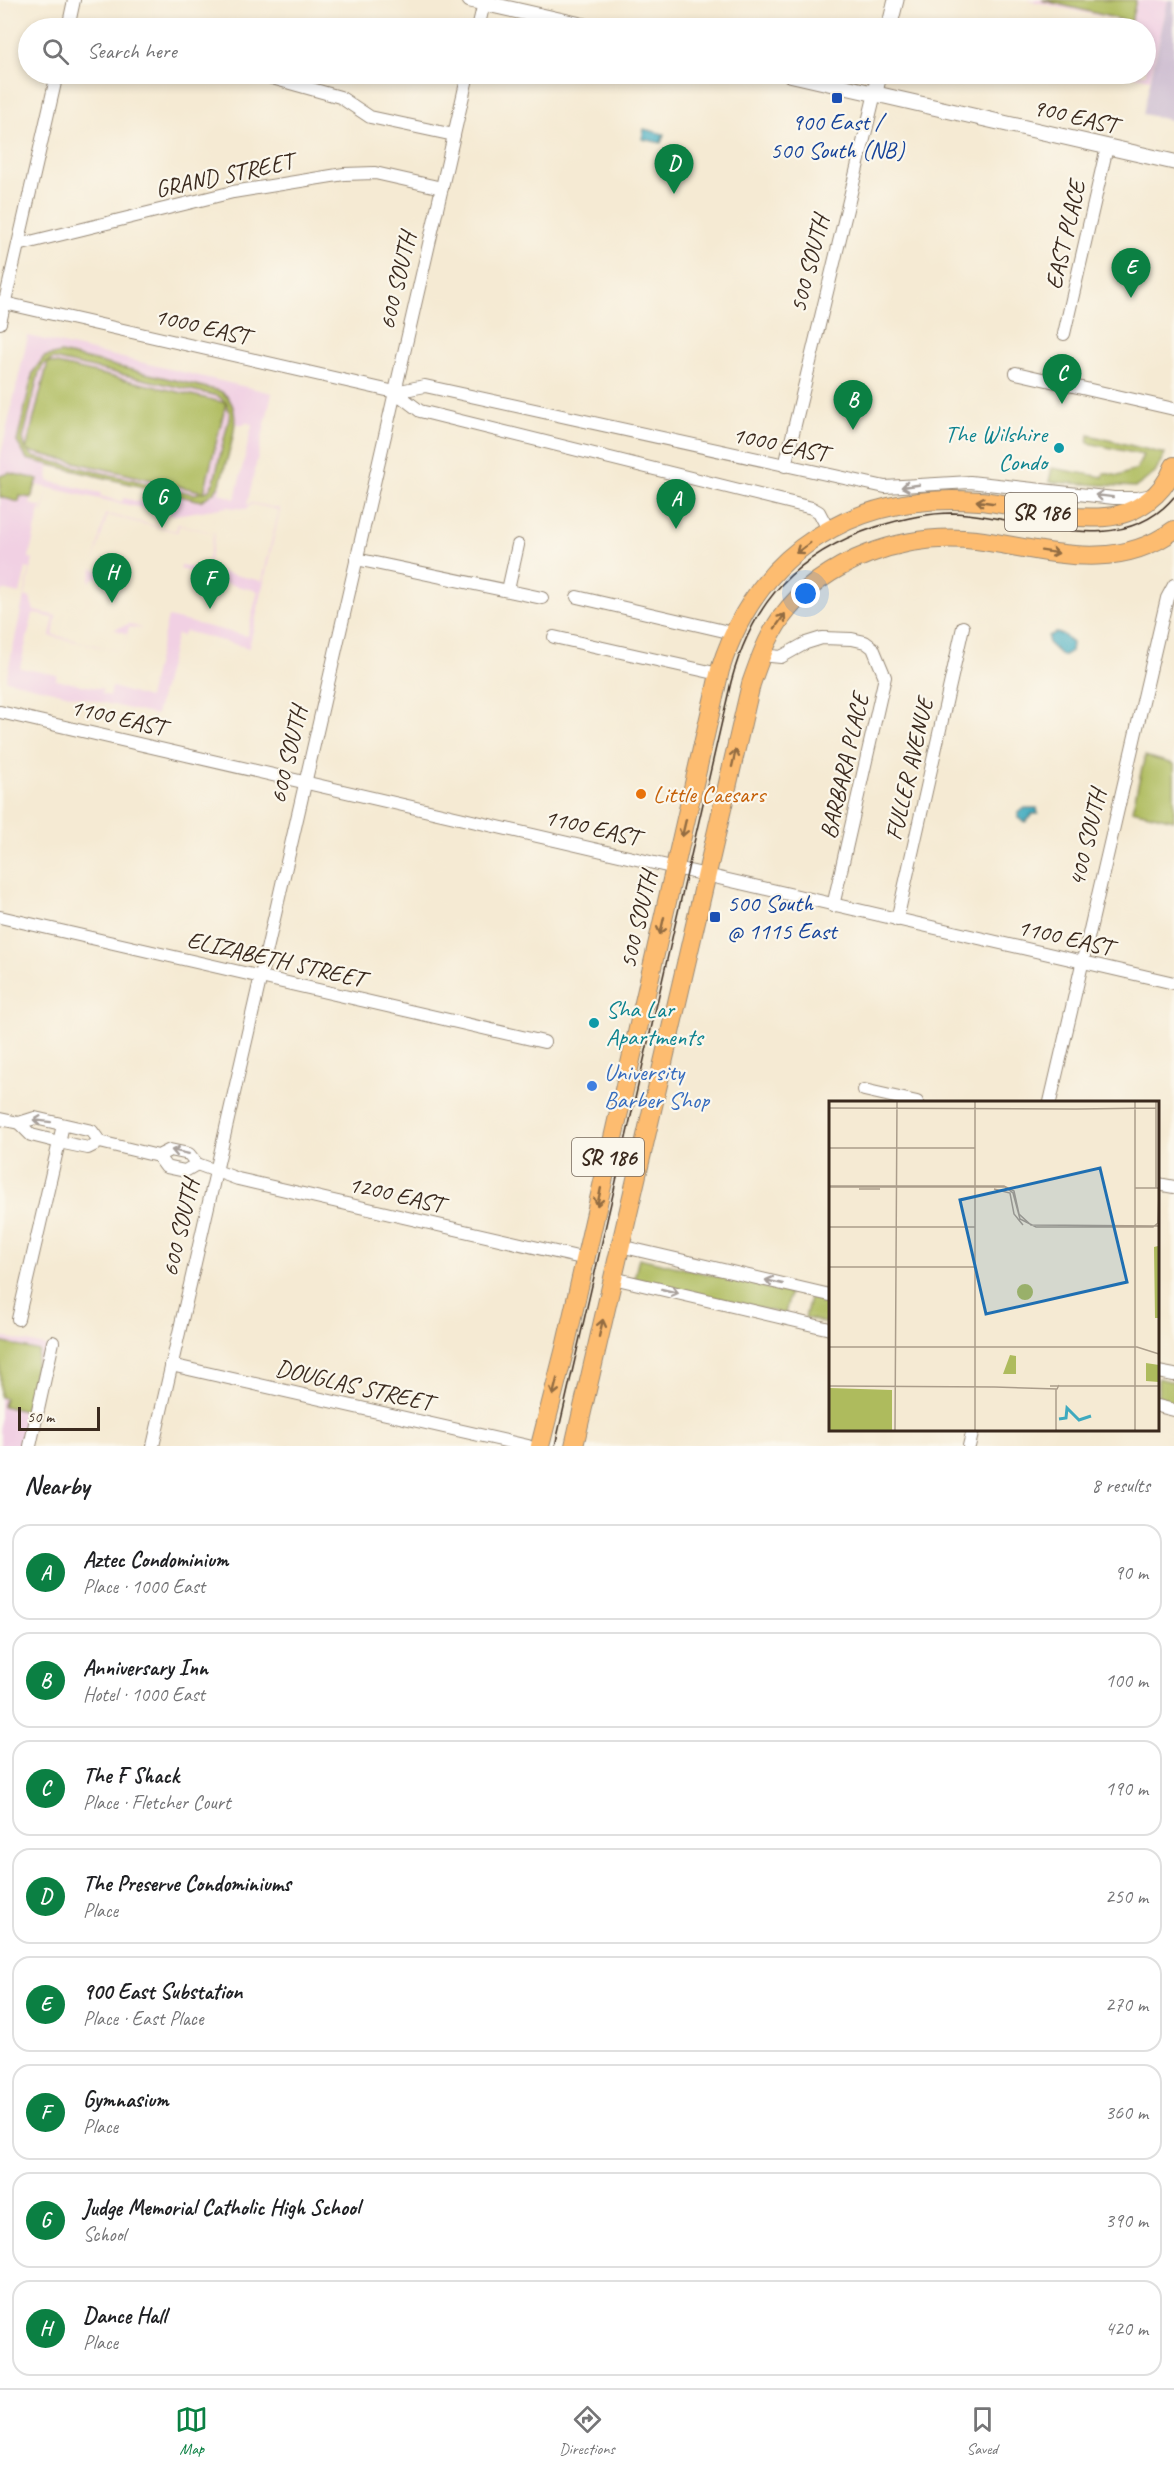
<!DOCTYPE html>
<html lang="en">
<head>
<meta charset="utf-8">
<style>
	:root { --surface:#fff; --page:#f6f6f6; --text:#202124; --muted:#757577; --line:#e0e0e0; --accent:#0b8043 }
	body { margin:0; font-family:Caveat,sans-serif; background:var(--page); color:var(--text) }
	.scale { position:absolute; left:18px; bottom:15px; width:82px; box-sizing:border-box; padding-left:6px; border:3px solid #3b2a1e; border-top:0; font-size:16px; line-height:21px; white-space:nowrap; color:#3b2a1e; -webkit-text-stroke:4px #fbf7ec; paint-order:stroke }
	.you { position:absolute; left:806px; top:594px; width:21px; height:21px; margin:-15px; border:4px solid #fff; border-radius:50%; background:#1a73e8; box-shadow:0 0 0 9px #1a73e833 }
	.badge { display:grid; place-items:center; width:39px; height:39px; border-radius:50%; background:var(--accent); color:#fff; font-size:20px; font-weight:700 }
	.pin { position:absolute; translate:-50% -50px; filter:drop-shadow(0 2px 3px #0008) }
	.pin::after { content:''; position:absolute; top:32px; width:21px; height:18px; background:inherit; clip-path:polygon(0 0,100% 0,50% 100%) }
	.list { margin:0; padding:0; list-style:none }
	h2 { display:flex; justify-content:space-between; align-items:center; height:78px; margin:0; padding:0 24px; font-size:26px }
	h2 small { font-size:20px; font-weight:400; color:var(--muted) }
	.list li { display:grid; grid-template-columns:39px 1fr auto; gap:18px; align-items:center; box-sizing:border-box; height:96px; margin:0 12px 12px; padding:0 12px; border:2px solid var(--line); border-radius:18px }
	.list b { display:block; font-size:22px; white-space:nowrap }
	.list p { margin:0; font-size:20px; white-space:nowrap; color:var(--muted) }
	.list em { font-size:20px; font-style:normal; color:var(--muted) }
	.icon { flex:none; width:33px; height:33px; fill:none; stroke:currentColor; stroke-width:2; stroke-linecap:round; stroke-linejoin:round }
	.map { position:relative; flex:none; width:1174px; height:1446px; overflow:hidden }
	.search { position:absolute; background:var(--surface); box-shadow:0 3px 9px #0003; left:18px; right:18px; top:18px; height:66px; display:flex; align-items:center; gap:15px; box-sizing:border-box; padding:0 21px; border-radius:33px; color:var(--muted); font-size:22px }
	.sheet { height:942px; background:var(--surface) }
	nav { display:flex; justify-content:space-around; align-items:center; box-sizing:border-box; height:84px; border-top:2px solid var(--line); background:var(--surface); font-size:16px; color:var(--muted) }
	nav a { display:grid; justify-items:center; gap:3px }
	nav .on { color:var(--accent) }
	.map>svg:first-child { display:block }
</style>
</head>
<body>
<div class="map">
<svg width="1174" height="1446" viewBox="0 0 1174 1446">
	<rect width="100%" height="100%" fill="#fbf7ec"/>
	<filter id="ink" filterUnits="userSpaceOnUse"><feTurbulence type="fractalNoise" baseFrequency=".0167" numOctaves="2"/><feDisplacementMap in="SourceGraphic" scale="12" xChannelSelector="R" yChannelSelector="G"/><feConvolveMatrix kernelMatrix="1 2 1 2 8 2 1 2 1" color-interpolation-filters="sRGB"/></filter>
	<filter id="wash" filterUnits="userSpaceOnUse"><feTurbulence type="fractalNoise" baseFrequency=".008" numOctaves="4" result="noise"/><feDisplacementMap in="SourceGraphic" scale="24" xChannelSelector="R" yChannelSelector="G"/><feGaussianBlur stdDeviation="1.35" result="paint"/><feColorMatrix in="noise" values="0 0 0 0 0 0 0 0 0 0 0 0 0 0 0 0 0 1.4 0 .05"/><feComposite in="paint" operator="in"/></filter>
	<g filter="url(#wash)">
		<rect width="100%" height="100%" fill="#f5ead3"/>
		<g fill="#f1d0e3" fill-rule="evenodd">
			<polygon points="1027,0 1168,0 1150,79 1127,74 1146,74 1146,28 1129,28 1130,23"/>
			<path d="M28 336 272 393 247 505 252 503 280 509 249 648 185 631 183 636 177 634 156 715 6 680 30 569 26 568 20 594 2 590 0 597V458ZM245 422 254 425 252 426 235 499 219 493 235 423 244 425ZM49 466 178 495 177 498 170 496 167 508 123 498 122 502 100 496 101 493 48 481ZM37 485 49 488 42 513 39 512 41 507 30 504ZM49 488 175 515 227 507 246 509 252 504 279 510 262 581 207 569 215 533 178 524 176 531 107 514 105 515 92 569 91 577H89L91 584 120 573 91 584V579L100 576V572L92 568 107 515 177 532 179 525 214 533 205 571 181 565 180 569 192 572 191 575 258 591 247 636 168 617 148 698 112 687 110 696 102 694 103 689 56 680 57 675 20 668 33 613 54 618 50 636 123 652 129 627 142 629 130 624 114 629 127 634 123 652 53 635 56 616 34 611 30 598 25 596 33 559 29 558 39 513H43Z"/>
			<polygon points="0,1336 49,1347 27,1446 0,1446"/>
		</g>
		<polygon fill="#cebed1" points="1168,0 1174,0 1174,121 1143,114"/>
		<g fill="#aebb5d" stroke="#74723e" stroke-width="1.5" fill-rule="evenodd">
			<polygon points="1042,0 1136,0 1131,22"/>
			<path d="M61 353 220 391C250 408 226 457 220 484L213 493 201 501 27 459 17 442 33 372 44 357ZM53 359 218 396 226 403 48 362 26 450 23 439 39 372 44 364ZM226 403 230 414 214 482 208 491 194 494 34 457 27 451 204 492Z"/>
			<polygon points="1089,435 1165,454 1155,473 1136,487 1049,482 1052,468 1103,477 1104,473 1119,476 1137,469 1143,455 1088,443"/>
			<polygon points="9,473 38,479 31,498 20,496 19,502 0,497 0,476"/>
			<polygon points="1145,756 1174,764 1174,820 1132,810"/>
			<polygon points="639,1258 790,1293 785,1314 634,1279"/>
			<polygon points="810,1297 830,1302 830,1324 805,1318"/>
			<polygon points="0,1342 39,1351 25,1411 3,1406 5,1398 0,1397"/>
			<polygon points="1158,1378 1174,1382 1174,1403 1158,1399"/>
		</g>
		<g fill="#3faabf" stroke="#3d6a6e" stroke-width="1.5">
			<polygon points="644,129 664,134 661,143 642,139"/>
			<polygon points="1055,633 1062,634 1072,643 1071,652 1062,656 1048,643 1048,636"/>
			<polygon points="1025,808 1037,808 1038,814 1032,814 1026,822 1018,818 1018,813"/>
		</g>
	</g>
	<g filter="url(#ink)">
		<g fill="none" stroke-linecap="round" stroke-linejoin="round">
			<defs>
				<g id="minor">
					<polyline points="68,26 80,28"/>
					<polyline points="68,28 74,0"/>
					<polyline points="478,28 484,3"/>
					<polyline points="258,74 340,97 370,117 454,135"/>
					<polyline points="18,245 233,192 344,174 375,173 442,188"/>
					<polyline points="0,302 395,392 425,386 885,487 970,482 1114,498 1137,498 1152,495"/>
					<polyline points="0,323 57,74"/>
					<polyline points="1064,334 1107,147"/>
					<polyline points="1016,373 1174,409"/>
					<polyline points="395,392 420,411 812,508 819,512 829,531"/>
					<polyline points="785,466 875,93"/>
					<polyline points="356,559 542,598"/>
					<polyline points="508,590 518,545"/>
					<polyline points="577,597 733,633"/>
					<polyline points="554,637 719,674"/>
					<polyline points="761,655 781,657 806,643 822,638 852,639 865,642 873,648 885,677 833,906"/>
					<polyline points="0,712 1174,983"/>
					<polyline points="0,917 544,1042"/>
					<polyline points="897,920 963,627"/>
					<polyline points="864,1090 917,1102"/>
					<polyline points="1050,1102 1167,598 1174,585"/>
					<polyline points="0,1119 19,1123 35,1118 92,1131 100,1142 158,1156 170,1150 189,1154 197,1164 238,1179 586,1259"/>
					<polyline points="19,1123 31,1135 59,1142 88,1148 100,1142"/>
					<polyline points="158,1156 166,1167 185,1171 197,1164"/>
					<polyline points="1158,1184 1174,1187"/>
					<polyline points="620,1246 830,1295"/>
					<polyline points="613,1278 830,1329"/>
					<polyline points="18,1319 63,1125"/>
					<polyline points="171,1365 528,1446"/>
					<polyline points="1158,1372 1174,1375"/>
					<polyline points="1158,1406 1174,1410"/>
					<polyline points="30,1446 53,1342"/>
					<polyline points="153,1446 468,74"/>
					<polyline points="969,1446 973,1430"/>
				</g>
				<g id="tertiary">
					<polyline points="470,0 594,28"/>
					<polyline points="889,28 896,0"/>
					<polyline points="789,74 1174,162"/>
					<polyline points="875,93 879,74"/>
				</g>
				<g id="primary">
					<path d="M540 1446 565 1348 720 670C757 551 855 491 979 501 1021 504 1062 521 1105 517 1135 515 1164 495 1174 466"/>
					<path d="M574 1446 751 684C759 661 767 638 781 618 824 559 906 532 976 540 1044 549 1113 575 1174 530"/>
				</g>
			</defs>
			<use href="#minor" stroke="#988a78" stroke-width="14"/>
			<use href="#tertiary" stroke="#988a78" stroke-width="17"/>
			<use href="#primary" stroke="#988a78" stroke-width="20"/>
			<use href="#minor" stroke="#fff" stroke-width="12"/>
			<use href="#tertiary" stroke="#fff" stroke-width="15"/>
			<use href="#primary" stroke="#fdbc6f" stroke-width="18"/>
			<path stroke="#3b2a1e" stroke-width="1.5" d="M555 1446 731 682C752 602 797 553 876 527 901 519 926 513 953 513 1023 515 1119 563 1174 497"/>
		</g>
		<defs><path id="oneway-shaft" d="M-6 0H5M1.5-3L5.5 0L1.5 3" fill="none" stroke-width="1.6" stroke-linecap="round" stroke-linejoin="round" transform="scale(1.5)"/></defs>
		<g stroke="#a79f9a">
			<use href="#oneway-shaft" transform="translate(910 486) rotate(172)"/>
			<use href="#oneway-shaft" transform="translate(1104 496) rotate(-173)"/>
			<use href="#oneway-shaft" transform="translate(42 1121) rotate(-173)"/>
			<use href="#oneway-shaft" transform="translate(180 1152) rotate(-168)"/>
			<use href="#oneway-shaft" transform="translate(774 1282) rotate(-167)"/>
			<use href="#oneway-shaft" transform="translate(670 1291) rotate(13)"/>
		</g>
		<g stroke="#926c42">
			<use href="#oneway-shaft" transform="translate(985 502) rotate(-172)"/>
			<use href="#oneway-shaft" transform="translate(803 548) rotate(144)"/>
			<use href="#oneway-shaft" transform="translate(1050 552) rotate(9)"/>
			<use href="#oneway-shaft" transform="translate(780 621) rotate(-55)"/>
			<use href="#oneway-shaft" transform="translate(734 758) rotate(-77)"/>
			<use href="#oneway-shaft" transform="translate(684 828) rotate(103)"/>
			<use href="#oneway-shaft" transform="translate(662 926) rotate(103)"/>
			<use href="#oneway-shaft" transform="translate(599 1197) rotate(102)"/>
			<use href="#oneway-shaft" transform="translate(601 1328) rotate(-77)"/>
			<use href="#oneway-shaft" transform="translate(555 1387) rotate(104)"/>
		</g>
	</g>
	<g fill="#1a4fb4" stroke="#fbf7ec" stroke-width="2">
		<rect x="831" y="92" width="12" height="12" rx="3"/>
		<rect x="709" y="911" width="12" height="12" rx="3"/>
	</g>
	<g fill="#0f9aa8" stroke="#fbf7ec" stroke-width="2">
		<circle cx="1059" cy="448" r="6"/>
		<circle cx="594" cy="1023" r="6"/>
	</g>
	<circle fill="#e8710a" stroke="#fbf7ec" stroke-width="2" cx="641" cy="794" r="6"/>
	<circle fill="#3f7fe0" stroke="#fbf7ec" stroke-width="2" cx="592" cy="1086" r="6"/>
	<g text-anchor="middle" stroke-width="4.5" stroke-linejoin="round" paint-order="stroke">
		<g fill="#fbf7ec" stroke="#75685c" stroke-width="1.5">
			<rect x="1005" y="493" width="72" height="38" rx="4.5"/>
			<rect x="572" y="1138" width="72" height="38" rx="4.5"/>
		</g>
		<g font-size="22" font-weight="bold" fill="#3b2a1e">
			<text x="1041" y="520">SR 186</text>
			<text x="608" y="1165">SR 186</text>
		</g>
		<g font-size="24" fill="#3b2a1e" stroke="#fbf7ec">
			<text transform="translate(1075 116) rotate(13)" y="8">900 EAST</text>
			<text transform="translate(224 175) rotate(-12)" y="8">GRAND STREET</text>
			<text transform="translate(1065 235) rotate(-77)" y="8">EAST PLACE</text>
			<text transform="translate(809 264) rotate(-76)" y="8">500 SOUTH</text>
			<text transform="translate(397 281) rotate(-77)" y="8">600 SOUTH</text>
			<text transform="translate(202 326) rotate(13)" y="8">1000 EAST</text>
			<text transform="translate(780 444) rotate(12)" y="8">1000 EAST</text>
			<text transform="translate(118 717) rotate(13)" y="8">1100 EAST</text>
			<text transform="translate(288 755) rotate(-77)" y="8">600 SOUTH</text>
			<text transform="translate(844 766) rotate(-77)" y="8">BARBARA PLACE</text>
			<text transform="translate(909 769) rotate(-77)" y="8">FULLER AVENUE</text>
			<text transform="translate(592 827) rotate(13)" y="8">1100 EAST</text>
			<text transform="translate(1087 838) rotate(-77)" y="8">400 SOUTH</text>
			<text transform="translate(638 920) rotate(-77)" y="8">500 SOUTH</text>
			<text transform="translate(1065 937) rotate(13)" y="8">1100 EAST</text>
			<text transform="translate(276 959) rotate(13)" y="8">ELIZABETH STREET</text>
			<text transform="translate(396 1194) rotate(13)" y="8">1200 EAST</text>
			<text transform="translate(180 1228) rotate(-77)" y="8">600 SOUTH</text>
			<text transform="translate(354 1385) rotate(13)" y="8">DOUGLAS STREET</text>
		</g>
		<g font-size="24" fill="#164399" stroke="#fbf7ec">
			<text x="837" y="130">900 East /<tspan x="837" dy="28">500 South (NB)</tspan></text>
			<text x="727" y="911" text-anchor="start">500 South<tspan x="727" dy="28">@ 1115 East</tspan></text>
		</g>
		<g font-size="24" fill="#0d838f" stroke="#fbf7ec" text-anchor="end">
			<text x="1047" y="442">The Wilshire<tspan x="1047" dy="28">Condo</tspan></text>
			<text x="606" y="1017" text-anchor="start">Sha Lar<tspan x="606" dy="28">Apartments</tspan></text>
		</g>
		<g font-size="24" fill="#c56008" stroke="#fbf7ec" text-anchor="start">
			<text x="653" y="802">Little Caesars</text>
		</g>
		<g font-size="24" fill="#366cbe" stroke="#fbf7ec" text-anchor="start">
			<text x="604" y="1080">University<tspan x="604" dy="28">Barber Shop</tspan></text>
		</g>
	</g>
	<g transform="translate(829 1101)">
		<rect width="330" height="330" fill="#f5ead3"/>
		<path d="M330 130V217H326L325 146 329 145ZM188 191a8 8 0 1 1 16 0a8 8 0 1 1-16 0ZM181 254 187 255V273H174ZM317 262 330 264V281L317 280ZM0 287 63 289V330H0Z" fill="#aebb5d"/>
		<path fill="none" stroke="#3faabf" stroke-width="3" d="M230 318 237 317 238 307 250 319 262 315"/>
		<path fill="none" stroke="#ab9d8b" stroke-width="1.5" d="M0 7 247 8M247 8 327 7M0 47H146M0 85H175L185 90 190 113 202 124 330 125M0 86H176L184 92 191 118 207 126H324L329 122 330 91M306 87H329M327 87V0M30 88H51M165 88 181 92 185 113 194 124M0 126H68M68 126H146M0 166H68M68 166H147M0 246H308L330 253M0 285 166 286M221 285H330M166 286 228 288 230 284M227 288V330M66 330 68 0M146 330V0M306 330V0"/>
		<path fill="#1f6fb2" fill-opacity="0.15" stroke="#1f6fb2" stroke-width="3" d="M271 67 298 181 157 213 131 99Z"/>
		<rect width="330" height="330" fill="none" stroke="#3b2a1e" stroke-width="3"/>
	</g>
</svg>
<div class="scale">50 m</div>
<div class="you"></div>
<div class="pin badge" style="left:676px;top:529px">A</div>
<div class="pin badge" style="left:853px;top:430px">B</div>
<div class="pin badge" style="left:1062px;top:404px">C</div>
<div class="pin badge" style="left:674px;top:194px">D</div>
<div class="pin badge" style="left:1131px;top:298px">E</div>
<div class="pin badge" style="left:210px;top:609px">F</div>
<div class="pin badge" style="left:162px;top:528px">G</div>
<div class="pin badge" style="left:112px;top:603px">H</div>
<div class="search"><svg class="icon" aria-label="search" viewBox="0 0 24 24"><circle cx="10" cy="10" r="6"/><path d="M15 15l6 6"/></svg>Search here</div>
</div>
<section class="sheet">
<h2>Nearby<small>8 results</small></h2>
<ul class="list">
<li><span class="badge">A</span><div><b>Aztec Condominium</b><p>Place · 1000 East</p></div><em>90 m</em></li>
<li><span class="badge">B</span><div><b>Anniversary Inn</b><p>Hotel · 1000 East</p></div><em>100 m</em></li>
<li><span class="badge">C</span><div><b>The F Shack</b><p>Place · Fletcher Court</p></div><em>190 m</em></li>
<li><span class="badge">D</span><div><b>The Preserve Condominiums</b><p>Place</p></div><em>250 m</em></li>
<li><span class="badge">E</span><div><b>900 East Substation</b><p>Place · East Place</p></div><em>270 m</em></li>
<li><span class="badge">F</span><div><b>Gymnasium</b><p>Place</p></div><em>360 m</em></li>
<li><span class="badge">G</span><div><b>Judge Memorial Catholic High School</b><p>School</p></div><em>390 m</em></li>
<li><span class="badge">H</span><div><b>Dance Hall</b><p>Place</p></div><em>420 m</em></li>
</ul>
</section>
<nav>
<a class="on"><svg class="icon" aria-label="map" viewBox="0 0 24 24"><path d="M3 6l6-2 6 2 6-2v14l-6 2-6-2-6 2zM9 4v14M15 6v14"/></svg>Map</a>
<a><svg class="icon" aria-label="directions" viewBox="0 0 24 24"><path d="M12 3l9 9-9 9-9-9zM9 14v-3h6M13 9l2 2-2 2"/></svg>Directions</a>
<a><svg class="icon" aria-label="saved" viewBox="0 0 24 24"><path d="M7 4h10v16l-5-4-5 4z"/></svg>Saved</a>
</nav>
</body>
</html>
